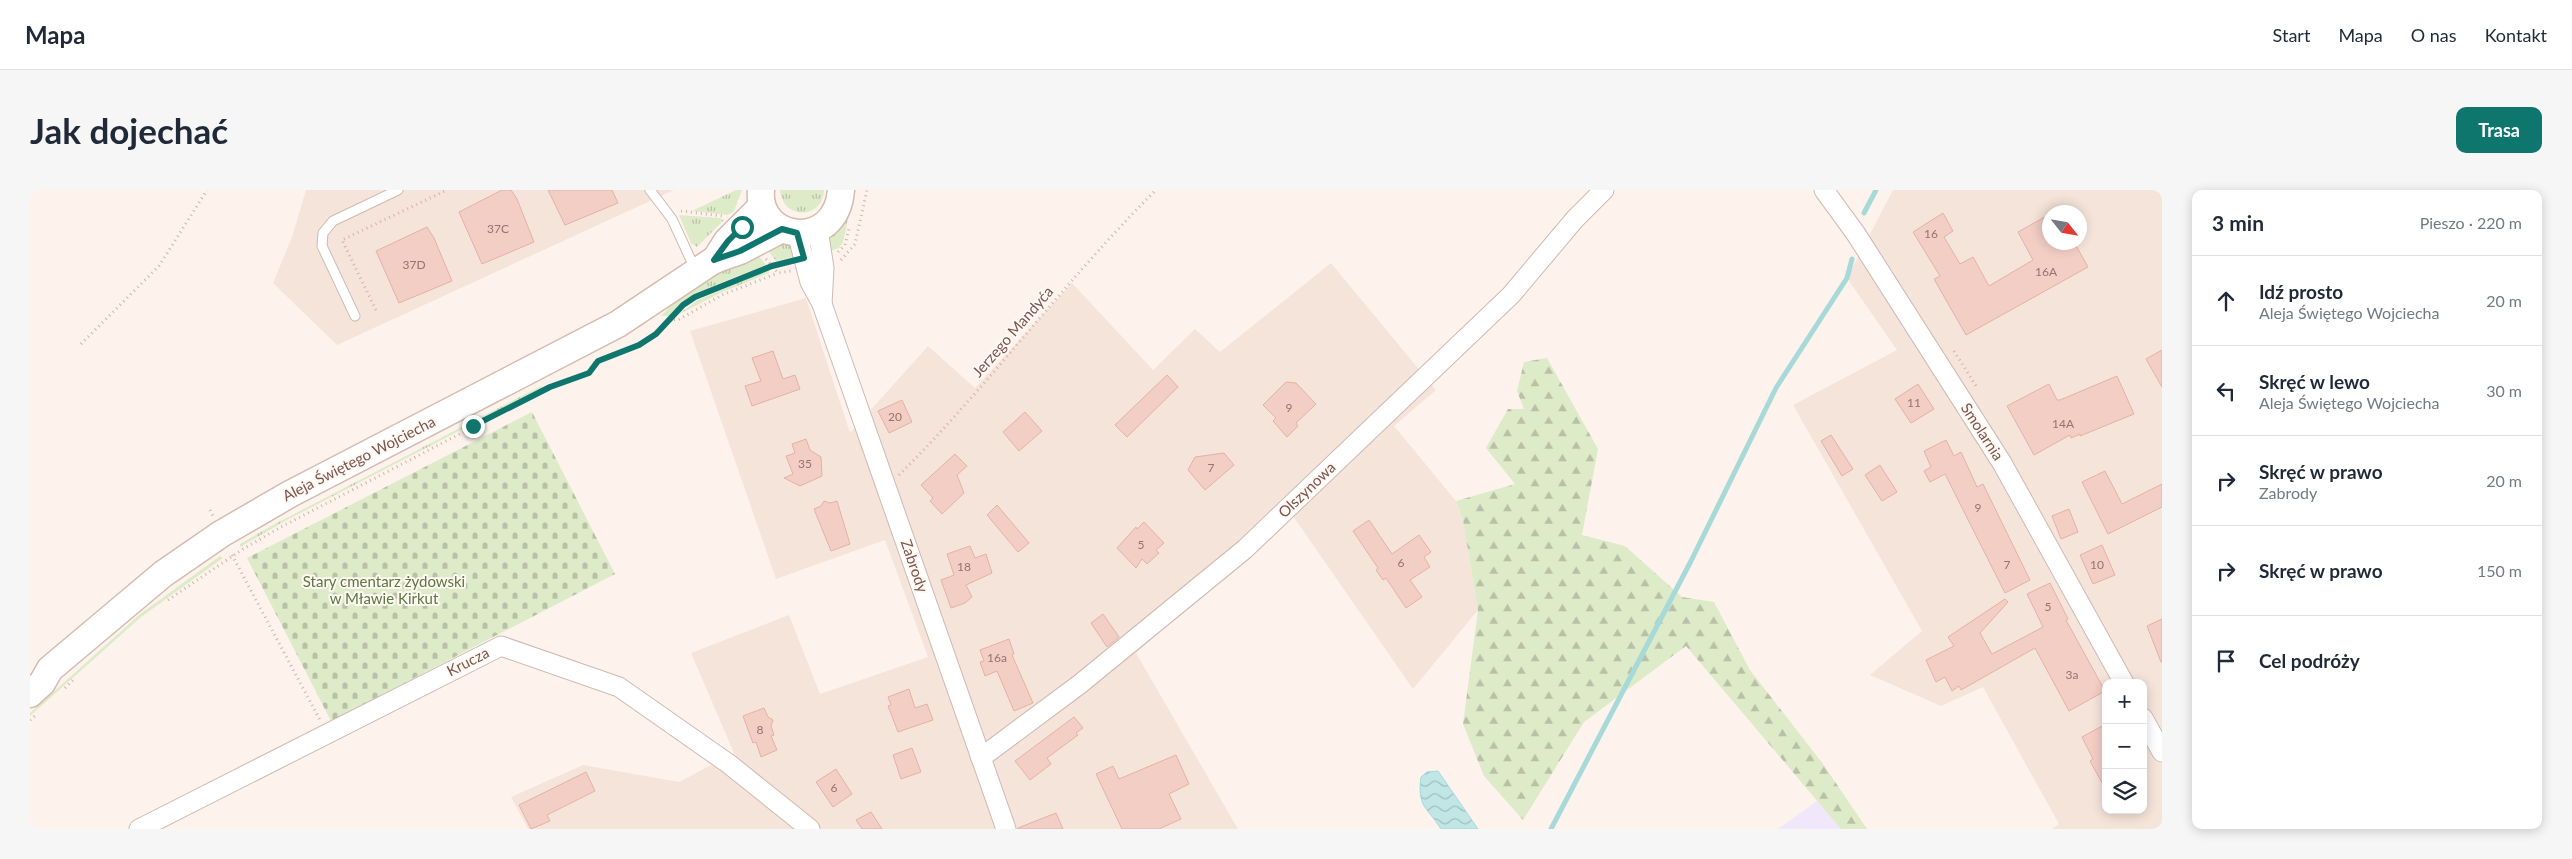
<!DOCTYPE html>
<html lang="pl">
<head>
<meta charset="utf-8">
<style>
	:root { --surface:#fff; --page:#f6f6f7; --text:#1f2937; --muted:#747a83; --line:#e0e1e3; --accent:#0f766e }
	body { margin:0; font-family:Lato,sans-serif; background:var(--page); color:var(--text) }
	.controls { position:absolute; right:15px; bottom:15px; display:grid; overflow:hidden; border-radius:10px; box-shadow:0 2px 12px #0003 }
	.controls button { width:45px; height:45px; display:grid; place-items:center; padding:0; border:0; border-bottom:1px solid var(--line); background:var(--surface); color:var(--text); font:25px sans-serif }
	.compass { position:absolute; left:2012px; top:15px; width:45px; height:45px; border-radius:50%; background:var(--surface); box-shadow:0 2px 12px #0003; rotate:121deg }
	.stop { position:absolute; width:15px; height:15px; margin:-11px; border:4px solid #0f766e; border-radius:50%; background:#fff }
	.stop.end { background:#0f766e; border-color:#fff; box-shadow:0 1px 5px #0008 }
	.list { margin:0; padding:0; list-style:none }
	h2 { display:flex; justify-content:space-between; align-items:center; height:65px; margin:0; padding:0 20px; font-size:21px }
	h2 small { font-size:16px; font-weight:400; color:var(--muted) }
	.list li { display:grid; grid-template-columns:32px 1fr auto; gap:15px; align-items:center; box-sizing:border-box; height:90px; padding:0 20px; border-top:1px solid var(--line) }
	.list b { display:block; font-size:19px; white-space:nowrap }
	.list p { margin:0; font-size:16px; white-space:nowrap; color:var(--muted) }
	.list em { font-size:16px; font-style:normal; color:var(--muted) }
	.icon { flex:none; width:28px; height:28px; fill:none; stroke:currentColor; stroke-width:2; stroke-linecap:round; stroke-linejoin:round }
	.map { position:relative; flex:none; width:2132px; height:639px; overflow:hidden; border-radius:10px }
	header { display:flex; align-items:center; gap:30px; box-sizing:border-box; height:70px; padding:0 25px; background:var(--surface); border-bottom:1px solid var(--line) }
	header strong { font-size:24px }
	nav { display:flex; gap:28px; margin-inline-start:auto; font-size:18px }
	.intro { display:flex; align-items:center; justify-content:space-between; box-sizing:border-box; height:120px; padding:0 30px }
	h1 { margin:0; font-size:35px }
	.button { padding:12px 22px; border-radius:10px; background:var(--accent); color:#fff; font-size:18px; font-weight:700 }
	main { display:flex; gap:30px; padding:0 30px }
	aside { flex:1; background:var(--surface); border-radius:10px; box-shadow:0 2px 12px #0003 }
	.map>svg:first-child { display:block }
</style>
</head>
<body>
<header>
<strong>Mapa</strong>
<nav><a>Start</a><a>Mapa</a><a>O nas</a><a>Kontakt</a></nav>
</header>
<div class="intro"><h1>Jak dojechać</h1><a class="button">Trasa</a></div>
<main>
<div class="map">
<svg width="2132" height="639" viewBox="0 0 2132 639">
	<defs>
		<pattern id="grass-tufts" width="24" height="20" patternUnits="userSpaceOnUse" patternTransform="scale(1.25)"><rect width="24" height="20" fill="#ddebc9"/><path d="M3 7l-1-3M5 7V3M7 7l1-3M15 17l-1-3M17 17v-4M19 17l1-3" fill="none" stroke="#b8c1a5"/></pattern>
		<pattern id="forest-firs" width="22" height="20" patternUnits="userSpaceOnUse" patternTransform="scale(1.25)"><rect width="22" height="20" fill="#ddebc9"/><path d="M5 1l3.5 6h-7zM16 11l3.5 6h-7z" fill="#b8c1a5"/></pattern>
		<pattern id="cemetery-stones" width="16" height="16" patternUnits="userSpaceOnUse" patternTransform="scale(1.25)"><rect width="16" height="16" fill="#ddebc9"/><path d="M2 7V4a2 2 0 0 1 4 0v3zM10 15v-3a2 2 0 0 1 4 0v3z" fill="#b8c1a5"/></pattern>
		<pattern id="water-waves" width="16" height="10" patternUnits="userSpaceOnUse" patternTransform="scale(1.25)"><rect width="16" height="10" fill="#c0e7e6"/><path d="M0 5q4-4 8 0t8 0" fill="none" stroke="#a1bebd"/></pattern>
	</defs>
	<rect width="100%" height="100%" fill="#fdf3ec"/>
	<g fill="#f5e4da" fill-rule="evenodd">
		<polygon points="276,0 644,0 307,155 243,93 262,47"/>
		<path d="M1863 0H2132V639H2022L2029 634 1953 497 1911 516 1840 485 1892 441 1763 215 1867 160 1817 88ZM2020 22H2050V52H2020ZM2076 493H2113V620H2076Z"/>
		<polygon points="1301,73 1406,200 1364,236 1426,311 1433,330 1448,420 1383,499 1263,326 1106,463 1208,639 498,639 481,607 553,575 649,592 704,563 661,463 759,425 790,504 898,467 855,350 746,389 660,141 776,108 820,243 898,156 945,198 1042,93 1123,180 1165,139 1190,162"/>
	</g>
	<polygon fill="#f0e8fa" points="1787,611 1811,639 1748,639"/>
	<g fill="url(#grass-tufts)">
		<polygon points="706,0 712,0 704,21 698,25 662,21"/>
		<path d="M750 0H794C793 30 752 30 750 0Z"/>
		<polygon points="819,0 825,0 813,52 809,58 798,62 800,44"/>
		<polygon points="649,25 690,28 694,30 667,57 661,53"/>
		<polygon points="738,50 758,53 767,66 746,71 732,53"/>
		<path d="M723 59 736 75C703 89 664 99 639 126H631L649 107Z"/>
		<polygon points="739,80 739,83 690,103 646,126 668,110"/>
		<polygon points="511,196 512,198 257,330 210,357 210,354 241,336"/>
		<polygon points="190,366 193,368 111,427 0,526 0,523 109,425"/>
	</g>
	<polygon fill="url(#forest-firs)" points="1517,168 1568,259 1552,345 1595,356 1652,407 1684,412 1720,480 1793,574 1837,639 1811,639 1656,456 1554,532 1493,630 1454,586 1433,534 1448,420 1433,330 1426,311 1485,294 1456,258 1478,219 1494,219 1487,201 1494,172"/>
	<polygon fill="url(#cemetery-stones)" points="502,222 585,384 301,531 217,368"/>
	<path fill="url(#water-waves)" stroke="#a6d9d8" d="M1408 581 1448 639H1411C1397 617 1387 617 1391 587L1397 582Z"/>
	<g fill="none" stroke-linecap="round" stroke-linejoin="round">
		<g stroke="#a6d9d8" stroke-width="5">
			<polyline points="1834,23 1846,0"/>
			<polyline points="1521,639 1661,371 1746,198 1817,88 1822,69"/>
		</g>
	</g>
	<g fill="#f2cec4" stroke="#e5b1a4">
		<polygon points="472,0 481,0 487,9 504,52 452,74 429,22"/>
		<polygon points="518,0 582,0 588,13 535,35"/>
		<polygon points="1913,23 1923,41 1914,47 1930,74 1943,67 1959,96 2003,70 1988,42 2020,24 2020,52 2044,52 2058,77 1936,145 1904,89 1910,86 1883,42"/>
		<polygon points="397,37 404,48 422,91 369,113 346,61"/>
		<polygon points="2132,160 2132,197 2116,169"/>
		<polygon points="743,161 753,189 765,185 770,199 722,216 715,196 731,191 722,168"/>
		<polygon points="1137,185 1148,197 1097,247 1085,235"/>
		<polygon points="2087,186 2104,224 2050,246 2050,244 2041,248 2040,245 2004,265 1977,216 2019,194 2027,210 2030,210"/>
		<polygon points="1256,192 1266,193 1286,214 1266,233 1268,236 1257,247 1243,231 1246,228 1233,215"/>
		<polygon points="1888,194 1904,219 1881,233 1865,209"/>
		<polygon points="872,210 882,232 859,243 848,221"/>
		<polygon points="995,222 1012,241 989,261 973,242"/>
		<polygon points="1801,245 1823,279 1812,286 1791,251"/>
		<polygon points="776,249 780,260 791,267 792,286 770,296 754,288 763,284 756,266 765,263 762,254"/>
		<polygon points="1916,250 1924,266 1931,262 1947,297 1953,294 2000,390 1975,403 1915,284 1900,292 1894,281 1901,277 1894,261"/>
		<polygon points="1194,263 1204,275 1175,300 1158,280 1165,267"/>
		<polygon points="925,264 937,276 927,285 934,303 912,324 900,311 903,308 891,295"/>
		<polygon points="1850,275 1867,302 1852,311 1835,285"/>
		<polygon points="2075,281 2092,314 2132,294 2132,317 2078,344 2052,292"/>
		<polygon points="794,311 800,313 807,311 820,354 801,361 784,319 791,316"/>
		<polygon points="967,315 999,353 988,362 957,325"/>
		<polygon points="2039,319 2048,342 2031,349 2022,326"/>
		<polygon points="1339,330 1362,364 1389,345 1401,362 1394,367 1400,377 1380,390 1392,407 1376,418 1356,388 1353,390 1346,380 1348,378 1323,341"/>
		<polygon points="1114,332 1134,353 1126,360 1129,363 1117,374 1112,369 1106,378 1087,358 1106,337 1107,339"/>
		<polygon points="2072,355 2085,385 2063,394 2050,365"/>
		<polygon points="940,356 945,368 956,364 962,383 936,395 942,407 935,413 921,418 911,390 924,385 917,364"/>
		<polygon points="2020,393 2038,429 2036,430 2075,501 2039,521 2005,458 1931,500 1929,496 1922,501 1915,487 1906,492 1896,470 1924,456 1918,447 1975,409 1978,412 1950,443 1962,464 2013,437 1997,404"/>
		<polygon points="1073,424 1089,447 1077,457 1061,433"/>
		<polygon points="2132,429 2132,472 2131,472 2117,436"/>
		<polygon points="979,449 984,464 982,465 1003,513 984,521 967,481 955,486 950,472 954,471 950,460"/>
		<polygon points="879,499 885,518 897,514 903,530 868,542 858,516 861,515 858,507"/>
		<polygon points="734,518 738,527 743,530 741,536 744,545 741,546 747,560 731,567 726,552 723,553 713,526"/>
		<polygon points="1044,527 1053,538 1046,543 1048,545 1017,568 1021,574 1000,590 985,571"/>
		<polygon points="2076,534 2076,600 2060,571 2063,569 2052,547"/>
		<polygon points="882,558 891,582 871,589 863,565"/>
		<polygon points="1146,565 1159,594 1139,604 1151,629 1129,639 1092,639 1066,584 1083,576 1089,589"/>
		<polygon points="806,579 822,604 803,617 786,592"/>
		<polygon points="556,582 565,601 517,625 520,631 501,639 489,615"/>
		<polygon points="841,622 852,639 832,639 826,630"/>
		<polygon points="1026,623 1033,639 988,639 988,638"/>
	</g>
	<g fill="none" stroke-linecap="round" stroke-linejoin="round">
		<defs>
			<g id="lane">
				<polyline points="620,0 642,29 666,81"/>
				<polyline points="325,126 292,56 293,43 303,31 368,0"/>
			</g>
			<g id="street">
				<polyline points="1794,0 1826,44 1972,273 2094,493"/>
				<polyline points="788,39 794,78 792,114"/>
				<polyline points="767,43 780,92 792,114 976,639"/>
				<polyline points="2113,528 2132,562"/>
				<polyline points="950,566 956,564 1050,494 1215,359 1481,105 1545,29 1574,0"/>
				<polyline points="109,639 471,456 589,497 699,574 780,639"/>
			</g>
			<g id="secondary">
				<path d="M731 0C726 51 806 63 811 0"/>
				<polyline points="685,70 697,51 732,16"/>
				<polyline points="0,504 12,493 20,479 133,384 191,344 260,304 588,134 684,70 710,61 752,39"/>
			</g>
		</defs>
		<use href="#lane" stroke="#d0b9b0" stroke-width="11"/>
		<use href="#street" stroke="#d0b9b0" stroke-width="21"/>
		<use href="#secondary" stroke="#d5bbb0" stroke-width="29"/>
		<g stroke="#d8b0a6" stroke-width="3" stroke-dasharray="1 4" stroke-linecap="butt">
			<polyline points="651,21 692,26"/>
			<polyline points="808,62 815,55 819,39"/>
			<polyline points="736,69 748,83 761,81"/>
			<polyline points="811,70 825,54 837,0"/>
			<polyline points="675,103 758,71"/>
			<polyline points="346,120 312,50 417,0"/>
			<polyline points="639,129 648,130 692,105 748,83"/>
			<polyline points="51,154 129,76 177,0"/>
			<polyline points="1924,161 1946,196"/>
			<path d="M563 173C598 163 624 148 648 121"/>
			<path d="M869 285C960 195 1035 90 1126 0"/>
			<polyline points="180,320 183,326"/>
			<polyline points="202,365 290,530"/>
			<polyline points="138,410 213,359 251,337 520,197 559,183 568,172"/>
			<polyline points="35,498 45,488"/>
			<polyline points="2113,504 2117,512"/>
			<polyline points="0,530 7,524"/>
		</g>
		<use href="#lane" stroke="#fff" stroke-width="9"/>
		<use href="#street" stroke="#fff" stroke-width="19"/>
		<use href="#secondary" stroke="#fff" stroke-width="26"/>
	</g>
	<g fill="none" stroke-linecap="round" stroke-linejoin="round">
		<polyline stroke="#0f766e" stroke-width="6" points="443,236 520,197 559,183 568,171 609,155 626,144 653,115 665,107 742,76 774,68 767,43 752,39 710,61 684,70 698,51 712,37"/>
	</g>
	<g text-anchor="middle" stroke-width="4" stroke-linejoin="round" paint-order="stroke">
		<g font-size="12" fill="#97736c">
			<text x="468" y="43">37C</text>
			<text x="1901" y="48">16</text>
			<text x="384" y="79">37D</text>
			<text x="2016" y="86">16A</text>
			<text x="1884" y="217">11</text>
			<text x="1259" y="222">9</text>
			<text x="865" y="231">20</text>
			<text x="2033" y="238">14A</text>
			<text x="775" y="278">35</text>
			<text x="1181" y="282">7</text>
			<text x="1948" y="322">9</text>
			<text x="1111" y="359">5</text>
			<text x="1371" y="377">6</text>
			<text x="1977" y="379">7</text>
			<text x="2067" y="379">10</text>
			<text x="934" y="381">18</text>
			<text x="2018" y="421">5</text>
			<text x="967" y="472">16a</text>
			<text x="2042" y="489">3a</text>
			<text x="730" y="544">8</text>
			<text x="804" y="602">6</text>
		</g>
		<g font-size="15" fill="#79554e" stroke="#fff8f3">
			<text transform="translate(983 142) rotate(-49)" y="5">Jerzego Mandyća</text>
			<text transform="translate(1952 242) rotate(57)" y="5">Smolarnia</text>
			<text transform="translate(329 269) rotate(-27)" y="5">Aleja Świętego Wojciecha</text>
			<text transform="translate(1277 300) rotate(-44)" y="5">Olszynowa</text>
			<text transform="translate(884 376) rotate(71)" y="5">Zabrody</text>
			<text transform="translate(438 472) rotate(-27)" y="5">Krucza</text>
		</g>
		<g font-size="15" fill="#5c7942" stroke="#fff8f3">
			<text x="354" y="397">Stary cmentarz żydowski<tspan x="354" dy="17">w Mławie Kirkut</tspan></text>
		</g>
	</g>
</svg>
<div class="controls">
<button>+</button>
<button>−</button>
<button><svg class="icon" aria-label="layers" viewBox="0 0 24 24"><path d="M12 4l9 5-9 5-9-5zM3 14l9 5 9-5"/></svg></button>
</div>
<svg class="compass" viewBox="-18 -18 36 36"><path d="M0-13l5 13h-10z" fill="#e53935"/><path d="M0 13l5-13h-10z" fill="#747a83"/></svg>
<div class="stop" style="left:712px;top:37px"></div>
<div class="stop end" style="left:443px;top:236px"></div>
</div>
<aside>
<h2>3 min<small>Pieszo · 220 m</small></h2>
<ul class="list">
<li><svg class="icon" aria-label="ahead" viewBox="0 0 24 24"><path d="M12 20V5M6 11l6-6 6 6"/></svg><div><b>Idź prosto</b><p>Aleja Świętego Wojciecha</p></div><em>20 m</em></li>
<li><svg class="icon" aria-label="left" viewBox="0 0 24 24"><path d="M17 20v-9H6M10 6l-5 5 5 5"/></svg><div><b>Skręć w lewo</b><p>Aleja Świętego Wojciecha</p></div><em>30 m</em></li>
<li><svg class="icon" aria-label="right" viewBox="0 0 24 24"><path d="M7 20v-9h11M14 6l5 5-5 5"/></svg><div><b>Skręć w prawo</b><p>Zabrody</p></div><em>20 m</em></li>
<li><svg class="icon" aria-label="right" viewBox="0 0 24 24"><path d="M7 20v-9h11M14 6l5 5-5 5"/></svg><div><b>Skręć w prawo</b></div><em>150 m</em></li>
<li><svg class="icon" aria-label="arrive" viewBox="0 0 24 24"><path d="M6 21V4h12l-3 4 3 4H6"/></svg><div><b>Cel podróży</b></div></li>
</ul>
</aside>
</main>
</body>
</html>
